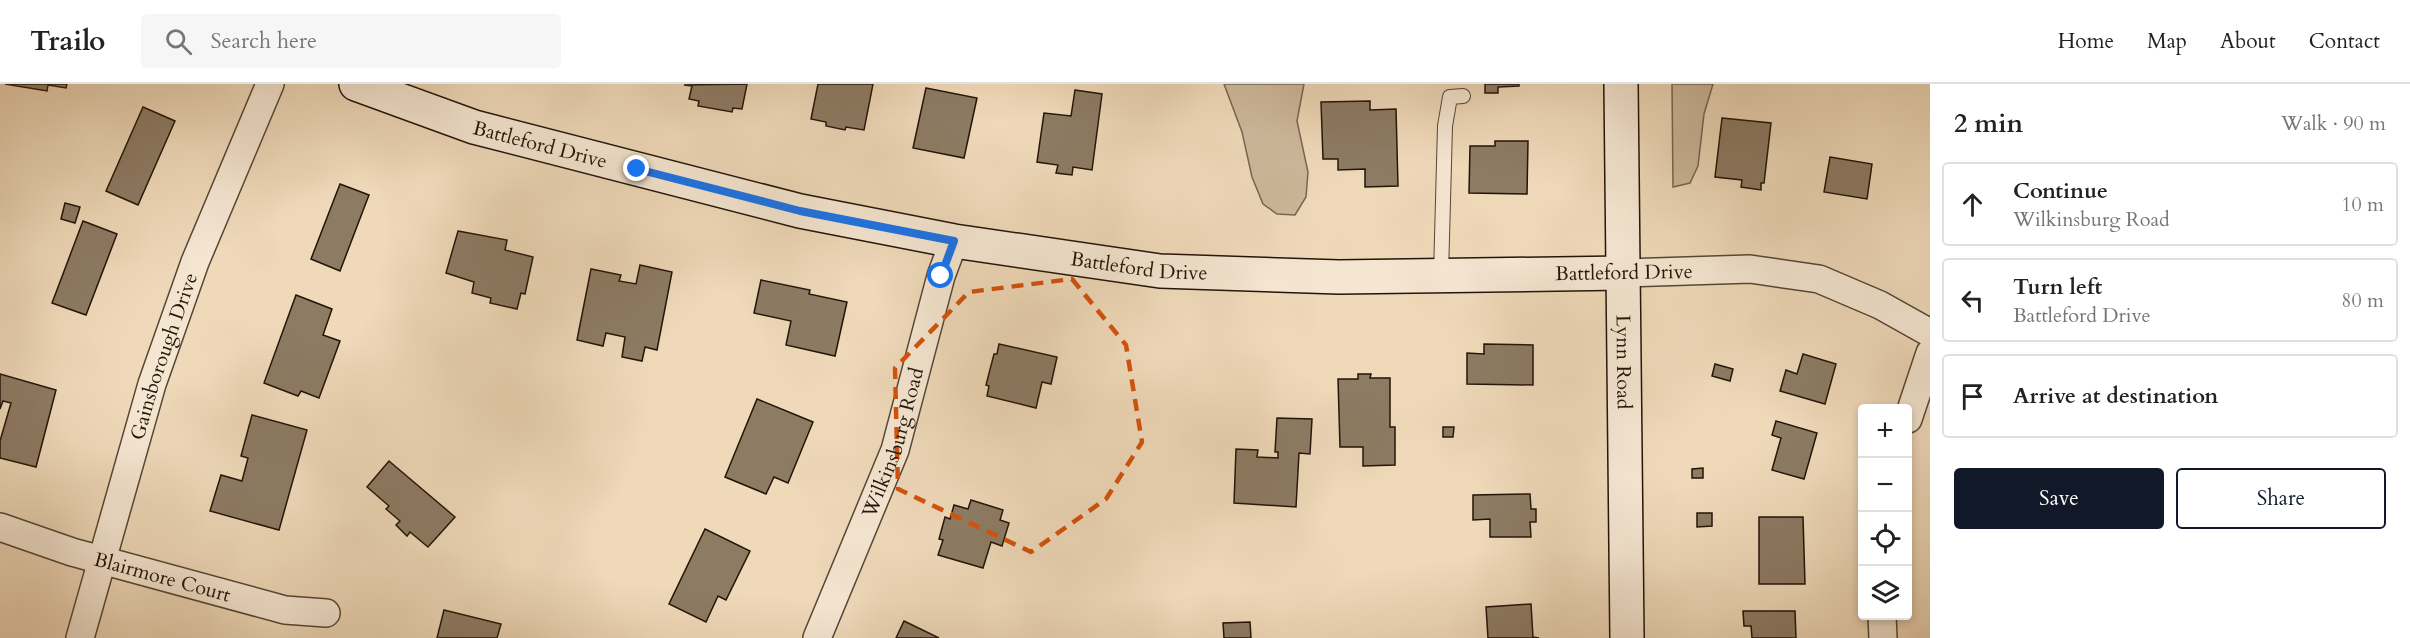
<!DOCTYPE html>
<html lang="en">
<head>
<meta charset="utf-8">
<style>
	:root { --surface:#fff; --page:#f6f6f6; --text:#222; --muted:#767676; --line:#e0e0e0; --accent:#111827 }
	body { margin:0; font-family:Cardo,serif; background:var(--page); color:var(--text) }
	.controls { position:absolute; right:18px; bottom:18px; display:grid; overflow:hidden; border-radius:6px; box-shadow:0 3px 9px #0003 }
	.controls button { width:54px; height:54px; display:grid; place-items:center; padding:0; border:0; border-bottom:2px solid var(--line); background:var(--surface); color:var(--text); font:30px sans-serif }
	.stop { position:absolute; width:18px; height:18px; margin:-14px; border:4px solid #1a73e8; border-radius:50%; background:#fff }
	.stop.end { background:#1a73e8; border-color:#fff; box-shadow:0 2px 6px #0008 }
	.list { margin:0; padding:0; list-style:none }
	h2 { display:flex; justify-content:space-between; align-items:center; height:78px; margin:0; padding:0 24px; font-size:26px }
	h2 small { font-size:20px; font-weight:400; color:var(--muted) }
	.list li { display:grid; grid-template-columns:39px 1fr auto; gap:18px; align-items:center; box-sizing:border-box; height:84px; margin:0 12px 12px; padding:0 12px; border:2px solid var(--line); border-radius:6px }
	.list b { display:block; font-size:22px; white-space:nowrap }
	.list p { margin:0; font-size:20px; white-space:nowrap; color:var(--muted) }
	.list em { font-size:20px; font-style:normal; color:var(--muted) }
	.actions { display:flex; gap:12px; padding:18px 24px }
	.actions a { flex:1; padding:14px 0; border:2px solid var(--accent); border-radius:6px; text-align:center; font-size:21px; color:var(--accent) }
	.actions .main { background:var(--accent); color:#fff }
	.icon { flex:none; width:33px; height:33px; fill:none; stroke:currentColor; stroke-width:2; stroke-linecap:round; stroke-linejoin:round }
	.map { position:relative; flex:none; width:1930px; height:554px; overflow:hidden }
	header { display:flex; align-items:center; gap:36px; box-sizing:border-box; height:84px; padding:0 30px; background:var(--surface); border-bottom:2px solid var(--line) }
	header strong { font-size:28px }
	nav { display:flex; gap:33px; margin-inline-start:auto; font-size:21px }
	.search { width:420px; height:54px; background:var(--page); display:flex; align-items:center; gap:15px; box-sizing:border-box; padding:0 21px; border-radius:6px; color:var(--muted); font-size:22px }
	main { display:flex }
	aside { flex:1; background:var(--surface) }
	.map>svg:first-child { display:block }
</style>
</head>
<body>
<header>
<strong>Trailo</strong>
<div class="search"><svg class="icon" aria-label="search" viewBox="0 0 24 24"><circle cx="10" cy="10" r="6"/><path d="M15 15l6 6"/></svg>Search here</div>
<nav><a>Home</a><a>Map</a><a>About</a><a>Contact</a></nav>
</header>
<main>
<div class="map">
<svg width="1930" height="554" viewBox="0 0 1930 554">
	<rect width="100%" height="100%" fill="#efd9b9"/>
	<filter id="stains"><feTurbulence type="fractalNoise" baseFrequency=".00333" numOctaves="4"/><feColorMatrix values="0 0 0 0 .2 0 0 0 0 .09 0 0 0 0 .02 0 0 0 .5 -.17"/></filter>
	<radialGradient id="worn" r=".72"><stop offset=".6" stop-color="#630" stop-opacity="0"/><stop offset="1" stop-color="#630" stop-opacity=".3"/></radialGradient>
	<g fill="#ccb89b" stroke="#776652" stroke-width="1.5">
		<polygon points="1224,0 1304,0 1297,37 1308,88 1306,113 1295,131 1277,130 1263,120 1252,93 1242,48"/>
		<polygon points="1672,0 1713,0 1704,30 1698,82 1690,99 1673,103"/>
	</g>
	<g fill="#8d7b64" stroke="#221508" stroke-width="1.5">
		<polygon points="5,0 67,0 66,4 48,1 47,7"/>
		<polygon points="747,0 742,25 733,24 732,28 698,22 699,17 689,15 692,2 684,1"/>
		<polygon points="818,0 873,0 864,46 846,43 845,46 826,42 826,38 811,35"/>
		<polygon points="1485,0 1519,0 1519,2 1498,3 1498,9 1485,9"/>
		<polygon points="926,4 977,14 964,74 913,64"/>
		<polygon points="1075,6 1102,10 1092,86 1073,83 1072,91 1056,89 1058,81 1037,78 1044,29 1071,32"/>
		<polygon points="1370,17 1370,26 1396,25 1398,102 1365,103 1365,85 1338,86 1338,75 1323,75 1321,18"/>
		<polygon points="143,23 175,37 138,121 106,107"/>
		<polygon points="1722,34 1771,39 1764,99 1761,99 1761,106 1741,103 1742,96 1715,93"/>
		<polygon points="1495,57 1528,57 1527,110 1469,109 1470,62 1495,62"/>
		<polygon points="1830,73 1872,80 1867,115 1824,108"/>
		<polygon points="340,100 369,111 340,187 311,175"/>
		<polygon points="65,119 80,123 75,139 61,135"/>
		<polygon points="83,137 117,150 86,231 52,219"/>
		<polygon points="458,147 507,156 505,166 533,173 525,210 521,209 517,225 490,219 491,214 472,209 474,198 446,189"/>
		<polygon points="640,181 672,188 657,266 645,263 642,277 622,273 625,253 606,249 603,262 577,256 591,185 621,191 619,197 636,200"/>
		<polygon points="761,196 810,206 809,210 847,218 835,272 786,261 791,237 754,229"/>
		<polygon points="296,211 332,225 323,251 340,257 319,314 301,307 298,312 264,299"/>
		<polygon points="999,260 1057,273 1051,300 1042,298 1036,324 987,312 989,302 986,301 994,270 997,270"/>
		<polygon points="1484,260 1533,261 1533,301 1467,300 1467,269 1484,270"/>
		<polygon points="1803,270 1836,280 1825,320 1780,307 1786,286 1797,290"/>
		<polygon points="1715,280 1733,285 1730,297 1712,292"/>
		<polygon points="0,290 56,306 36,383 0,374 0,357 11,319 3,317 0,325"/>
		<polygon points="1358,290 1371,290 1370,294 1390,294 1390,343 1395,343 1395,381 1363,382 1363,363 1340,363 1338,295 1358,295"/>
		<polygon points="757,315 813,338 788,399 774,393 766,410 725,393"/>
		<polygon points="252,331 307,346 279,446 210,427 221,391 242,397 248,374 241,372"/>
		<polygon points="1277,334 1312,335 1310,370 1299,369 1296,423 1234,419 1236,365 1258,366 1257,373 1278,374 1278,368 1275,368"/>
		<polygon points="1776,337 1817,349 1804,395 1772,386 1781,354 1772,351"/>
		<polygon points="1443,343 1454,343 1453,353 1443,353"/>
		<polygon points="389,377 455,433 428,463 410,448 407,452 396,441 400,437 386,425 389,422 367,403"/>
		<polygon points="1703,384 1703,394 1692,394 1692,385"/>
		<polygon points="1530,410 1531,425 1536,425 1536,438 1530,438 1531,453 1490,453 1490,435 1473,436 1473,411"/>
		<polygon points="971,416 1003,426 1000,436 1009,439 1002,462 991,458 983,484 938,471 943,456 939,455 945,433 950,435 954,421 968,425"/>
		<polygon points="1697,429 1712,429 1712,442 1697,443"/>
		<polygon points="1759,433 1803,433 1805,500 1759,500"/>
		<polygon points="705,445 750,467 726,516 718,512 706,538 669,520"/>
		<polygon points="1531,520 1533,553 1539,554 1488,554 1486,523"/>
		<polygon points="444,526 501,540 497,554 437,554"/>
		<polygon points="1743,527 1795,527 1796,554 1752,554 1751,542 1744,542"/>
		<polygon points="904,537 939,554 896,554"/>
		<polygon points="1250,538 1251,554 1224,554 1223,539"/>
	</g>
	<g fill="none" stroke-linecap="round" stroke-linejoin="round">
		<defs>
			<polyline id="lane" points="1441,191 1445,42 1450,13 1463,12"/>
			<g id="street">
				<polyline points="1624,189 1750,185 1819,195 1880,221 1930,249"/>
				<polyline points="1908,335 1930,269"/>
				<path id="s1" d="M0 443 72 468 285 526 326 529"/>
				<polyline points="1882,532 1883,554"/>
				<path id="s2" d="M80 554 152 300 195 178 270 0"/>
				<path id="s3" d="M817 554 895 366 941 192 954 157"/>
			</g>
			<g id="secondary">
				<path id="s4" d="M356 0 474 43 800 127 954 157 1160 187 1339 193 1624 189"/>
				<path id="s5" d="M1621 0 1627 554"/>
			</g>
		</defs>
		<use href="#lane" stroke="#554634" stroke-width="16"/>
		<use href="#street" stroke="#554634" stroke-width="30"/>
		<use href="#secondary" stroke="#221508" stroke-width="36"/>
		<use href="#lane" stroke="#f5e6d2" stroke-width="14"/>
		<use href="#street" stroke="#f5e6d2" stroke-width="27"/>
		<use href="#secondary" stroke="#f5e6d2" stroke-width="33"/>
	</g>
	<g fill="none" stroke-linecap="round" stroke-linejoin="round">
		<polyline stroke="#1a73e8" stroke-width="8" points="637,85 800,127 954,157 941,192"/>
	</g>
	<path fill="none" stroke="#d4520c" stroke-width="4.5" stroke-dasharray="12 8" stroke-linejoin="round" d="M1072 195 1126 261 1142 358 1106 415 1031 468 898 405 895 284 969 208Z"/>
	<g text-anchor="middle" stroke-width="6" stroke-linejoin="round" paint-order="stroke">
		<g font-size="20" fill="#221508" stroke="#f5e6d2">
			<text dy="7" stroke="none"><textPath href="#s4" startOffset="194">Battleford Drive</textPath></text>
			<text dy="7" stroke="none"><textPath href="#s4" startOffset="806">Battleford Drive</textPath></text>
			<text transform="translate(1624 188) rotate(-1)" y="7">Battleford Drive</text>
			<text dy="7" stroke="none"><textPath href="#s2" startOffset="294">Gainsborough Drive</textPath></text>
			<text dy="7" stroke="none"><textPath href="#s5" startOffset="278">Lynn Road</textPath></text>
			<text dy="7" stroke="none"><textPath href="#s3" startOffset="210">Wilkinsburg Road</textPath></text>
			<text dy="7" stroke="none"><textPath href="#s1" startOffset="170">Blairmore Court</textPath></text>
		</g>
	</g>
	<rect width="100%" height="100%" filter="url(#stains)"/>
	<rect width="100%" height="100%" fill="url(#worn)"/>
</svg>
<div class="controls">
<button>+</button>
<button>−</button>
<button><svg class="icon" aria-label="locate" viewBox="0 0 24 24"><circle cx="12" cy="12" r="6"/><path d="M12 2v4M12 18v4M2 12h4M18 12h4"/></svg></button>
<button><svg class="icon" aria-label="layers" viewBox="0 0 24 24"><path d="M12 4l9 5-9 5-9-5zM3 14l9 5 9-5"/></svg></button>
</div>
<div class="stop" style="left:941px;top:192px"></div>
<div class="stop end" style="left:637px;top:85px"></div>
</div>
<aside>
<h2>2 min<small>Walk · 90 m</small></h2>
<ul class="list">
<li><svg class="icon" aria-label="ahead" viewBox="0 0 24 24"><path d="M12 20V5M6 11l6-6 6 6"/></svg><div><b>Continue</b><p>Wilkinsburg Road</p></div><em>10 m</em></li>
<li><svg class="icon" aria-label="left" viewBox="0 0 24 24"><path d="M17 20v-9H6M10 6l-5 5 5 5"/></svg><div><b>Turn left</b><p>Battleford Drive</p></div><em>80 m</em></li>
<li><svg class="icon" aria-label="arrive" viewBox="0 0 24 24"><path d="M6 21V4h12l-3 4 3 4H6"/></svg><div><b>Arrive at destination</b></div></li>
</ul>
<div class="actions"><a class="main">Save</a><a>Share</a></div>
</aside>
</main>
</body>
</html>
